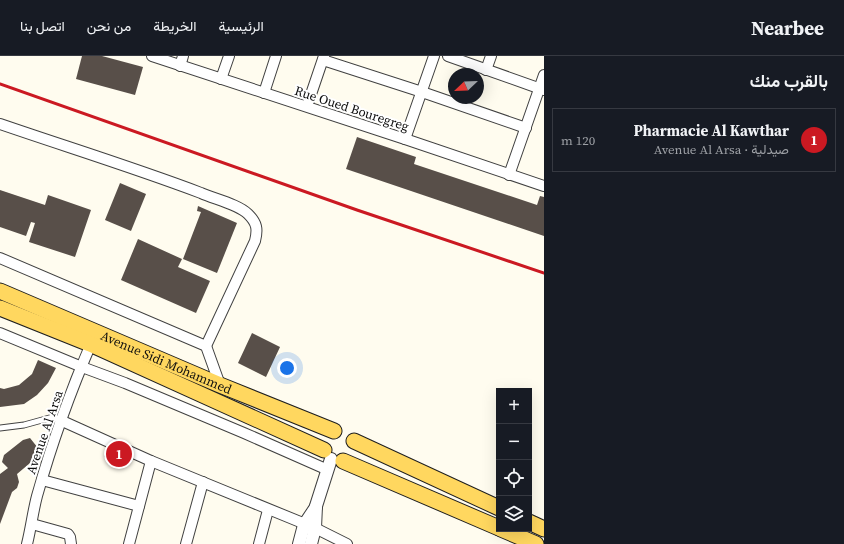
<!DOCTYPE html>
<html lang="ar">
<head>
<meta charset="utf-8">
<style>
	:root { --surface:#171b24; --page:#242831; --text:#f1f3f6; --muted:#9ea1a6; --line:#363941; --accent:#cb1922 }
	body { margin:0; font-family:"Source Serif 4",Vazirmatn,serif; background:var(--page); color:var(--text); direction:rtl }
	.controls { position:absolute; right:12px; bottom:12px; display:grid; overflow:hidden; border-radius:0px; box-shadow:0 4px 16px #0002 }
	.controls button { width:36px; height:36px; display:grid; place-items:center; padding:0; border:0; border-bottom:1px solid var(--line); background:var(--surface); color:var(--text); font:20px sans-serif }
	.compass { position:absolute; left:448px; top:12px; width:36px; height:36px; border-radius:50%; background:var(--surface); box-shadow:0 4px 16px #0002; rotate:247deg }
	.you { position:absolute; left:287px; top:312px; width:14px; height:14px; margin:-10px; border:3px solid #fff; border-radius:50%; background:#1a73e8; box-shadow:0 0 0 6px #1a73e833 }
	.badge { display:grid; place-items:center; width:26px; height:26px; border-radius:50%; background:var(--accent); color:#fff; font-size:13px; font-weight:700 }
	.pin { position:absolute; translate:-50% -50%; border:2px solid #fff; box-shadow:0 1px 4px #0006 }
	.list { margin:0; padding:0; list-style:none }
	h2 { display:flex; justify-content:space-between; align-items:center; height:52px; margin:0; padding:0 16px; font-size:17px }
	h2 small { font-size:13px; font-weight:400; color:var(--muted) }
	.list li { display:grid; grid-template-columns:26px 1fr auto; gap:12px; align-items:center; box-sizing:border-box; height:64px; margin:0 8px 8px; padding:0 8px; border:1px solid var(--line); border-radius:0px }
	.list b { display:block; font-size:15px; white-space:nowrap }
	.list p { margin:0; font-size:13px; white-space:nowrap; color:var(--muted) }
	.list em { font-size:13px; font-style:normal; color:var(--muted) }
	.icon { flex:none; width:22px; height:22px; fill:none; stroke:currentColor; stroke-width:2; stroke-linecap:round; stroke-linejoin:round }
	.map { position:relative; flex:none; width:544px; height:488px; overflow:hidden; direction:ltr }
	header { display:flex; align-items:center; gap:24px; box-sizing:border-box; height:56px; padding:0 20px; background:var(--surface); border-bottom:1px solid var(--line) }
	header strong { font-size:19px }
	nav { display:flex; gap:22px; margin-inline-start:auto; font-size:14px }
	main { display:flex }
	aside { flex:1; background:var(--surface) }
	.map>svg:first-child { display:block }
</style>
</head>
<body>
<header>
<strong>Nearbee</strong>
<nav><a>الرئيسية</a><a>الخريطة</a><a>من نحن</a><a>اتصل بنا</a></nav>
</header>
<main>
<aside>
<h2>بالقرب منك<small></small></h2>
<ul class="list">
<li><span class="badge">1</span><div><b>Pharmacie Al Kawthar</b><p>صيدلية · Avenue Al Arsa</p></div><em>120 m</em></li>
</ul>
</aside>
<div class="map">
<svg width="544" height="488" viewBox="0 0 544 488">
	<rect width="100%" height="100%" fill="#fffcef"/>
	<g fill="#584f49">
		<polygon points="82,0 102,0 143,11 135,39 76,23"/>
		<polygon points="357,81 416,101 414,108 537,149 540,140 544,141 544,180 346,113"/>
		<polygon points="120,127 146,138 131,175 105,164"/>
		<polygon points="0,134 45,149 48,139 91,154 75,201 29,186 35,167 31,166 26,180 0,171"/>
		<polygon points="198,150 237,167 217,217 183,203 201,156 197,155"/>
		<polygon points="138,183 182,203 178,211 210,225 196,257 121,224"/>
		<polygon points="252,277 280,291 266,321 238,307"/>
		<polygon points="38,304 56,312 48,327 37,339 24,348 0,351 0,332 4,333 19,329 32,318"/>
		<polygon points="30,382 42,397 17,418 19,426 17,432 12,436 0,468 0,418 8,412 2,406 4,399 23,384"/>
		<polygon points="107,391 123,395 120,406 104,401"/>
	</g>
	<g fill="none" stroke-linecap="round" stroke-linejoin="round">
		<defs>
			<polyline id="service" points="0,372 24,369 53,361 60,364"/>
			<g id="minor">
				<polyline points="152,0 405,83 544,130"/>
				<polyline points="448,0 544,34"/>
				<polyline points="323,4 422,36 526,72"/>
				<polyline points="180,10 183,0"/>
				<polyline points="486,14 491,0"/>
				<polyline points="221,23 229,0"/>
				<polyline points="264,37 276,0"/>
				<polyline points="307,50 324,0"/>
				<path d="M0 68C67 91 135 112 201 137 214 143 238 148 248 158 257 167 258 173 255 185L206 290"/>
				<polyline points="405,83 434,0"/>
				<polyline points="509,119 544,19"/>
				<polyline points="0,202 206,290 220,329"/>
				<polyline points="0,277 82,311 125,327 244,377 328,414"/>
				<polyline points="60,364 151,405 315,472 347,488"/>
				<polyline points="42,424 139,450"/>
				<polyline points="32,468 68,478 70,481 71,488"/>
				<path d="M27 488C31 472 33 455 37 440 52 386 71 334 93 283"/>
				<polyline points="129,488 151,405"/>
				<polyline points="186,488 203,426"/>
				<polyline points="259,488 268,454"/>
			</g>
			<g id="tertiary">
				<polyline points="299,488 304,469 316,451"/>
				<polyline points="311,488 315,472 316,450 331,403"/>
			</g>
			<g id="primary">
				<path id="s1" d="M0 235 220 329 334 375"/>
				<polyline points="0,252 90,288 324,394"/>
				<polyline points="354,385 499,452"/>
				<polyline points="343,405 499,472"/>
				<polyline points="529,466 544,473"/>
				<polyline points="501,473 536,488"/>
			</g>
		</defs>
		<use href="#service" stroke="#414141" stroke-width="7"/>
		<use href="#minor" stroke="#414141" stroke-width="12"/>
		<use href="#tertiary" stroke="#414141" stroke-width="14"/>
		<use href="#primary" stroke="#1f1f1f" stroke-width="17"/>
		<use href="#service" stroke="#fff" stroke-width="5"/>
		<use href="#minor" stroke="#fff" stroke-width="10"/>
		<use href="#tertiary" stroke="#fff" stroke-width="12"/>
		<use href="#primary" stroke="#ffd75f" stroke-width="15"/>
		<polyline stroke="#cb1922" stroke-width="3" points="0,28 357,154 544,217"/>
	</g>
	<g text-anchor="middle" stroke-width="4" stroke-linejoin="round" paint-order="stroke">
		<g font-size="13" fill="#0e0e0e" stroke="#fff">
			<text transform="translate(352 52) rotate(18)" y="5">Rue Oued Bouregreg</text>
			<text dy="5" stroke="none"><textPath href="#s1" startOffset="181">Avenue Sidi Mohammed</textPath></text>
			<text transform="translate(44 376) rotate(-71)" y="5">Avenue Al Arsa</text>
		</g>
	</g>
</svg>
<div class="controls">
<button>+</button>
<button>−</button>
<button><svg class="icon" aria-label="locate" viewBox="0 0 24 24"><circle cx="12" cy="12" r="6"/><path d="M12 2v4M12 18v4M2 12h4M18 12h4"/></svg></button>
<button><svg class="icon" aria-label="layers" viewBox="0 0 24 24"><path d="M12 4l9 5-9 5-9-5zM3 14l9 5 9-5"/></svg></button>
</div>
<svg class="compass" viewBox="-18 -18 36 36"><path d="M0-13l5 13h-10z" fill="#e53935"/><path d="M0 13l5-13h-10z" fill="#9ea1a6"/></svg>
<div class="you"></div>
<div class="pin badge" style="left:119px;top:398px">1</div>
</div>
</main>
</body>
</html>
